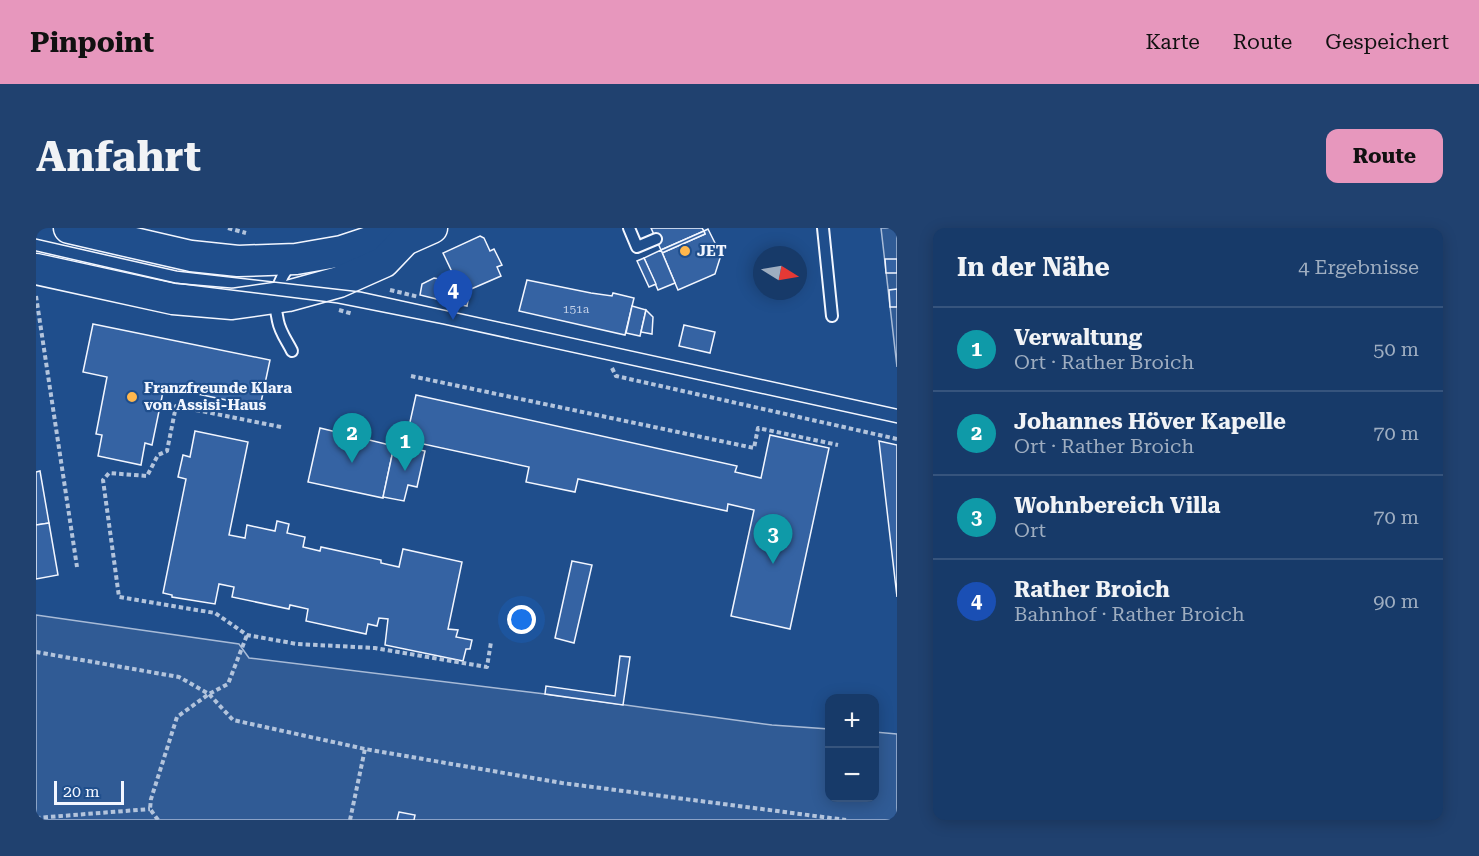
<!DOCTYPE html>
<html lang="de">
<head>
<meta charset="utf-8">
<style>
	:root { --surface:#173a69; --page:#20416f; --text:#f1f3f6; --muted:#9eadc0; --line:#36547d; --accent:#e797bd }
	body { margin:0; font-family:"Roboto Serif",serif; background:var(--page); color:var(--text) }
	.controls { position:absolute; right:18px; bottom:18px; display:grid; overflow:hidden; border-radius:12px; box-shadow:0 3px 15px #0003 }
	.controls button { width:54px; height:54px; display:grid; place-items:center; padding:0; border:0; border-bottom:2px solid var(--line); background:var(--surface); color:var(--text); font:30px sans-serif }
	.compass { position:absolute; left:717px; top:18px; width:54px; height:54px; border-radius:50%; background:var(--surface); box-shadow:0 3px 15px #0003; rotate:101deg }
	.scale { position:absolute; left:18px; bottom:15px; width:70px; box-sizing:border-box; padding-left:6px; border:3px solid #f2f6ff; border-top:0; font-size:16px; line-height:21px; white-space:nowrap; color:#f2f6ff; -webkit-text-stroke:4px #1f4e8c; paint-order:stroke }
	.you { position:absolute; left:486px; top:392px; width:21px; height:21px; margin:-15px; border:4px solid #fff; border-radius:50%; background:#1a73e8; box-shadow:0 0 0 9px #1a73e833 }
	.badge { display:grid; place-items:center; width:39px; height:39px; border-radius:50%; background:var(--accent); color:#fff; font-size:20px; font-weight:700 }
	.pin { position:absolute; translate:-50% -50px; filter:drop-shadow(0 2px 3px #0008) }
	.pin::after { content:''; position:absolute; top:32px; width:21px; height:18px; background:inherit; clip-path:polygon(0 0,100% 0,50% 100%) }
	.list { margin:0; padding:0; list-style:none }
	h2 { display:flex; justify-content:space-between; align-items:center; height:78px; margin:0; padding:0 24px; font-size:26px }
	h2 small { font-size:20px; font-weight:400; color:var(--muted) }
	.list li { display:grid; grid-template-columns:39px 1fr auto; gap:18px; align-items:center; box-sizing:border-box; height:84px; padding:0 24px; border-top:2px solid var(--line) }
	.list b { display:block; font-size:22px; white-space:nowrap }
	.list p { margin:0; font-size:20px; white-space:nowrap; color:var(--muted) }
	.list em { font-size:20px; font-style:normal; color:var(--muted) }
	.map { position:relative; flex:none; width:861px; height:592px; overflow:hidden; border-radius:12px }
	header { display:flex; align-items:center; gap:36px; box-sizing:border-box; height:84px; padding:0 30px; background:var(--accent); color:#111 }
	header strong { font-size:28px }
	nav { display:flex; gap:33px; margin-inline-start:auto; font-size:21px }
	.intro { display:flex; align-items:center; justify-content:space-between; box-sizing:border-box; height:144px; padding:0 36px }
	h1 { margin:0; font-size:42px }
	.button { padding:15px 27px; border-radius:12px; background:var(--accent); color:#111; font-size:21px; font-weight:700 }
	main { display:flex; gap:36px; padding:0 36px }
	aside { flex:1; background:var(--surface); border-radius:12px; box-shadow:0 3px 15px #0003 }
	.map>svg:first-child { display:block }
</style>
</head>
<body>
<header>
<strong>Pinpoint</strong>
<nav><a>Karte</a><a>Route</a><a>Gespeichert</a></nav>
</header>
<div class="intro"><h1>Anfahrt</h1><a class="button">Route</a></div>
<main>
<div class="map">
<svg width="861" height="592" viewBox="0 0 861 592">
	<rect width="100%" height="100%" fill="#1f4e8c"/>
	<g fill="#305b95" stroke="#a8bbd7" stroke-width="1.5">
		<polygon points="845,0 861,0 861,139"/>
		<polygon points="0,387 203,416 213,430 509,466 736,497 793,501 794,570 838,570 839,504 861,506 861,592 0,592"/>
	</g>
	<g fill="#3563a3" stroke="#f2f6ff" stroke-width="1.5">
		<polygon points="615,0 666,0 668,3 625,22"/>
		<polygon points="672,1 685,27 679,46 642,62 625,22 626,25 669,6 668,3"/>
		<polygon points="668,3 669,6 626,25 625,22"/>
		<polygon points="444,8 448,10 454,23 458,21 466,37 461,39 465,48 426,65 407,25"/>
		<polygon points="625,22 639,55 622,62 608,30"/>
		<polygon points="608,30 620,56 613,59 601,33"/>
		<polygon points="849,31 861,31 861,45 850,45"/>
		<polygon points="398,50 408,52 407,58 412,59 409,73 384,67 386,56"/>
		<polygon points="491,52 555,65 576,68 577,65 598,70 589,107 483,83"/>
		<polygon points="861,61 861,79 854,79 853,62"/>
		<polygon points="418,69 432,72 431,78 416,75"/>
		<polygon points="596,78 610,82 604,108 590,105"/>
		<polygon points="610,82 617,89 616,106 605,104"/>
		<polygon points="57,96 234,132 224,179 128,159 116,217 109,215 105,237 62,228 66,207 60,206 71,149 47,144"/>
		<polygon points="648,97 679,104 674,125 643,118"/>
		<polygon points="380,167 701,238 699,244 725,250 734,207 793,220 754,401 695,388 718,282 692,276 691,283 542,251 539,264 490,254 493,239 383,215 379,219 375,218 373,213 370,212"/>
		<polygon points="284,200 358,218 347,270 272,254"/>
		<polygon points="159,203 212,214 193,307 209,310 211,297 239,303 241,293 253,296 251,305 269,309 267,319 284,323 285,319 345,332 345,335 363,339 367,321 426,334 412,401 422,402 420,409 436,412 434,421 430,421 427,433 349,417 352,391 343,390 341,398 332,396 330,406 270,393 272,381 254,377 253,381 196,369 198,359 183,356 179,376 136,369 136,367 127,365 150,251 142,249 147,227 154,229"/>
		<polygon points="370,212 373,213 375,218 379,219 381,217 380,221 389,223 381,259 372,257 368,273 347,269 358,218 369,220"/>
		<polygon points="843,213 861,217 861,369"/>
		<polygon points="4,243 13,295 0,297 0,244"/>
		<polygon points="13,295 22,347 0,351 0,297"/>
		<polygon points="536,333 556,337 538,415 519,410"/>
		<polygon points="584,428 594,429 587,477 509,466 510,458 579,468"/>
		<polygon points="363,584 379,587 378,592 361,592"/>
	</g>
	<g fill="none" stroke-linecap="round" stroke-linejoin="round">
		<defs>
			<g id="service">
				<polyline points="593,0 601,19 620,11"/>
				<polyline points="787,0 796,88"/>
				<path d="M256 36C241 50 237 73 242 93 244 104 251 113 256 123"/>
			</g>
			<g id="secondary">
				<polyline points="33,0 155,28 202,33 260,31 306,23 339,12 369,12"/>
				<polyline points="0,41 137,71 196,76 252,68 303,54 348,34 369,12 396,0"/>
			</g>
		</defs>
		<use href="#service" stroke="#f2f6ff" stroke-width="14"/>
		<use href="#secondary" stroke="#f2f6ff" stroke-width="33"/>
		<g stroke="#b3c4dc" stroke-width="4" stroke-dasharray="4.5 3" stroke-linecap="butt">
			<polyline points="192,0 210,5"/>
			<polyline points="354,62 383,69"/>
			<polyline points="0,68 41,339"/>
			<polyline points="303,82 317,86"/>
			<polyline points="576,140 580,148 861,211"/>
			<polyline points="375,148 718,220 722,200 802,217"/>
			<polyline points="245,199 140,178 131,223 122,227 111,248 73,245 67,252 83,369 179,385 211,407 261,416 339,420 451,439 455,414"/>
			<polyline points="0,424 143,449 173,466 197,492 329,521 526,555 810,592"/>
			<polyline points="0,590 114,581"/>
			<polyline points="122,592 114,581 115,571 141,489 173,466 192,456 211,407"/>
			<polyline points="314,592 329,521"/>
		</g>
		<use href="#service" stroke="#1f4e8c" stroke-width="10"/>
		<use href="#secondary" stroke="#1f4e8c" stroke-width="30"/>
		<g stroke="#f2f6ff" stroke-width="1.5">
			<polyline points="0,11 141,43 325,64 861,181"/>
			<polyline points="0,23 139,55 301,75 407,96 861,195"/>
		</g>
	</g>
	<g fill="#ffb74d" stroke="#1f4e8c" stroke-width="2">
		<circle cx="649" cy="23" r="6"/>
		<circle cx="96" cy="169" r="6"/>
	</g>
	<g text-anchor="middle" stroke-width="4.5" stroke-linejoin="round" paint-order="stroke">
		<g font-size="12" fill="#c3d1e8">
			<text x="540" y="85">151a</text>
		</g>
		<g font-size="15" font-weight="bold" fill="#f2f6ff" stroke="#1f4e8c" text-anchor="start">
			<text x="661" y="28">JET</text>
			<text x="108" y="165">Franzfreunde Klara<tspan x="108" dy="17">von Assisi-Haus</tspan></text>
		</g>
	</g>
</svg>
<div class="controls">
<button>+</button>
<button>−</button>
</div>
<svg class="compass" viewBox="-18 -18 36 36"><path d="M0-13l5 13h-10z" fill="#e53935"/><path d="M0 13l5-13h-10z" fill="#9eadc0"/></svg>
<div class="scale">20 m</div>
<div class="you"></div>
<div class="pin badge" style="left:369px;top:243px;background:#0f9aa8">1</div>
<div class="pin badge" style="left:316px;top:235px;background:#0f9aa8">2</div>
<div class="pin badge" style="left:737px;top:336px;background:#0f9aa8">3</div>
<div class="pin badge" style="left:417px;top:92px;background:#1a4fb4">4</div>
</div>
<aside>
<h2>In der Nähe<small>4 Ergebnisse</small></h2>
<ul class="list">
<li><span class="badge" style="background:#0f9aa8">1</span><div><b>Verwaltung</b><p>Ort · Rather Broich</p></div><em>50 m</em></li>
<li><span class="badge" style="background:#0f9aa8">2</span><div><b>Johannes Höver Kapelle</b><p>Ort · Rather Broich</p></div><em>70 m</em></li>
<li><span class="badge" style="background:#0f9aa8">3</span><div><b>Wohnbereich Villa</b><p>Ort</p></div><em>70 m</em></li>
<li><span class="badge" style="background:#1a4fb4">4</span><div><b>Rather Broich</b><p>Bahnhof · Rather Broich</p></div><em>90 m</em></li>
</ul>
</aside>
</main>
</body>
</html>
